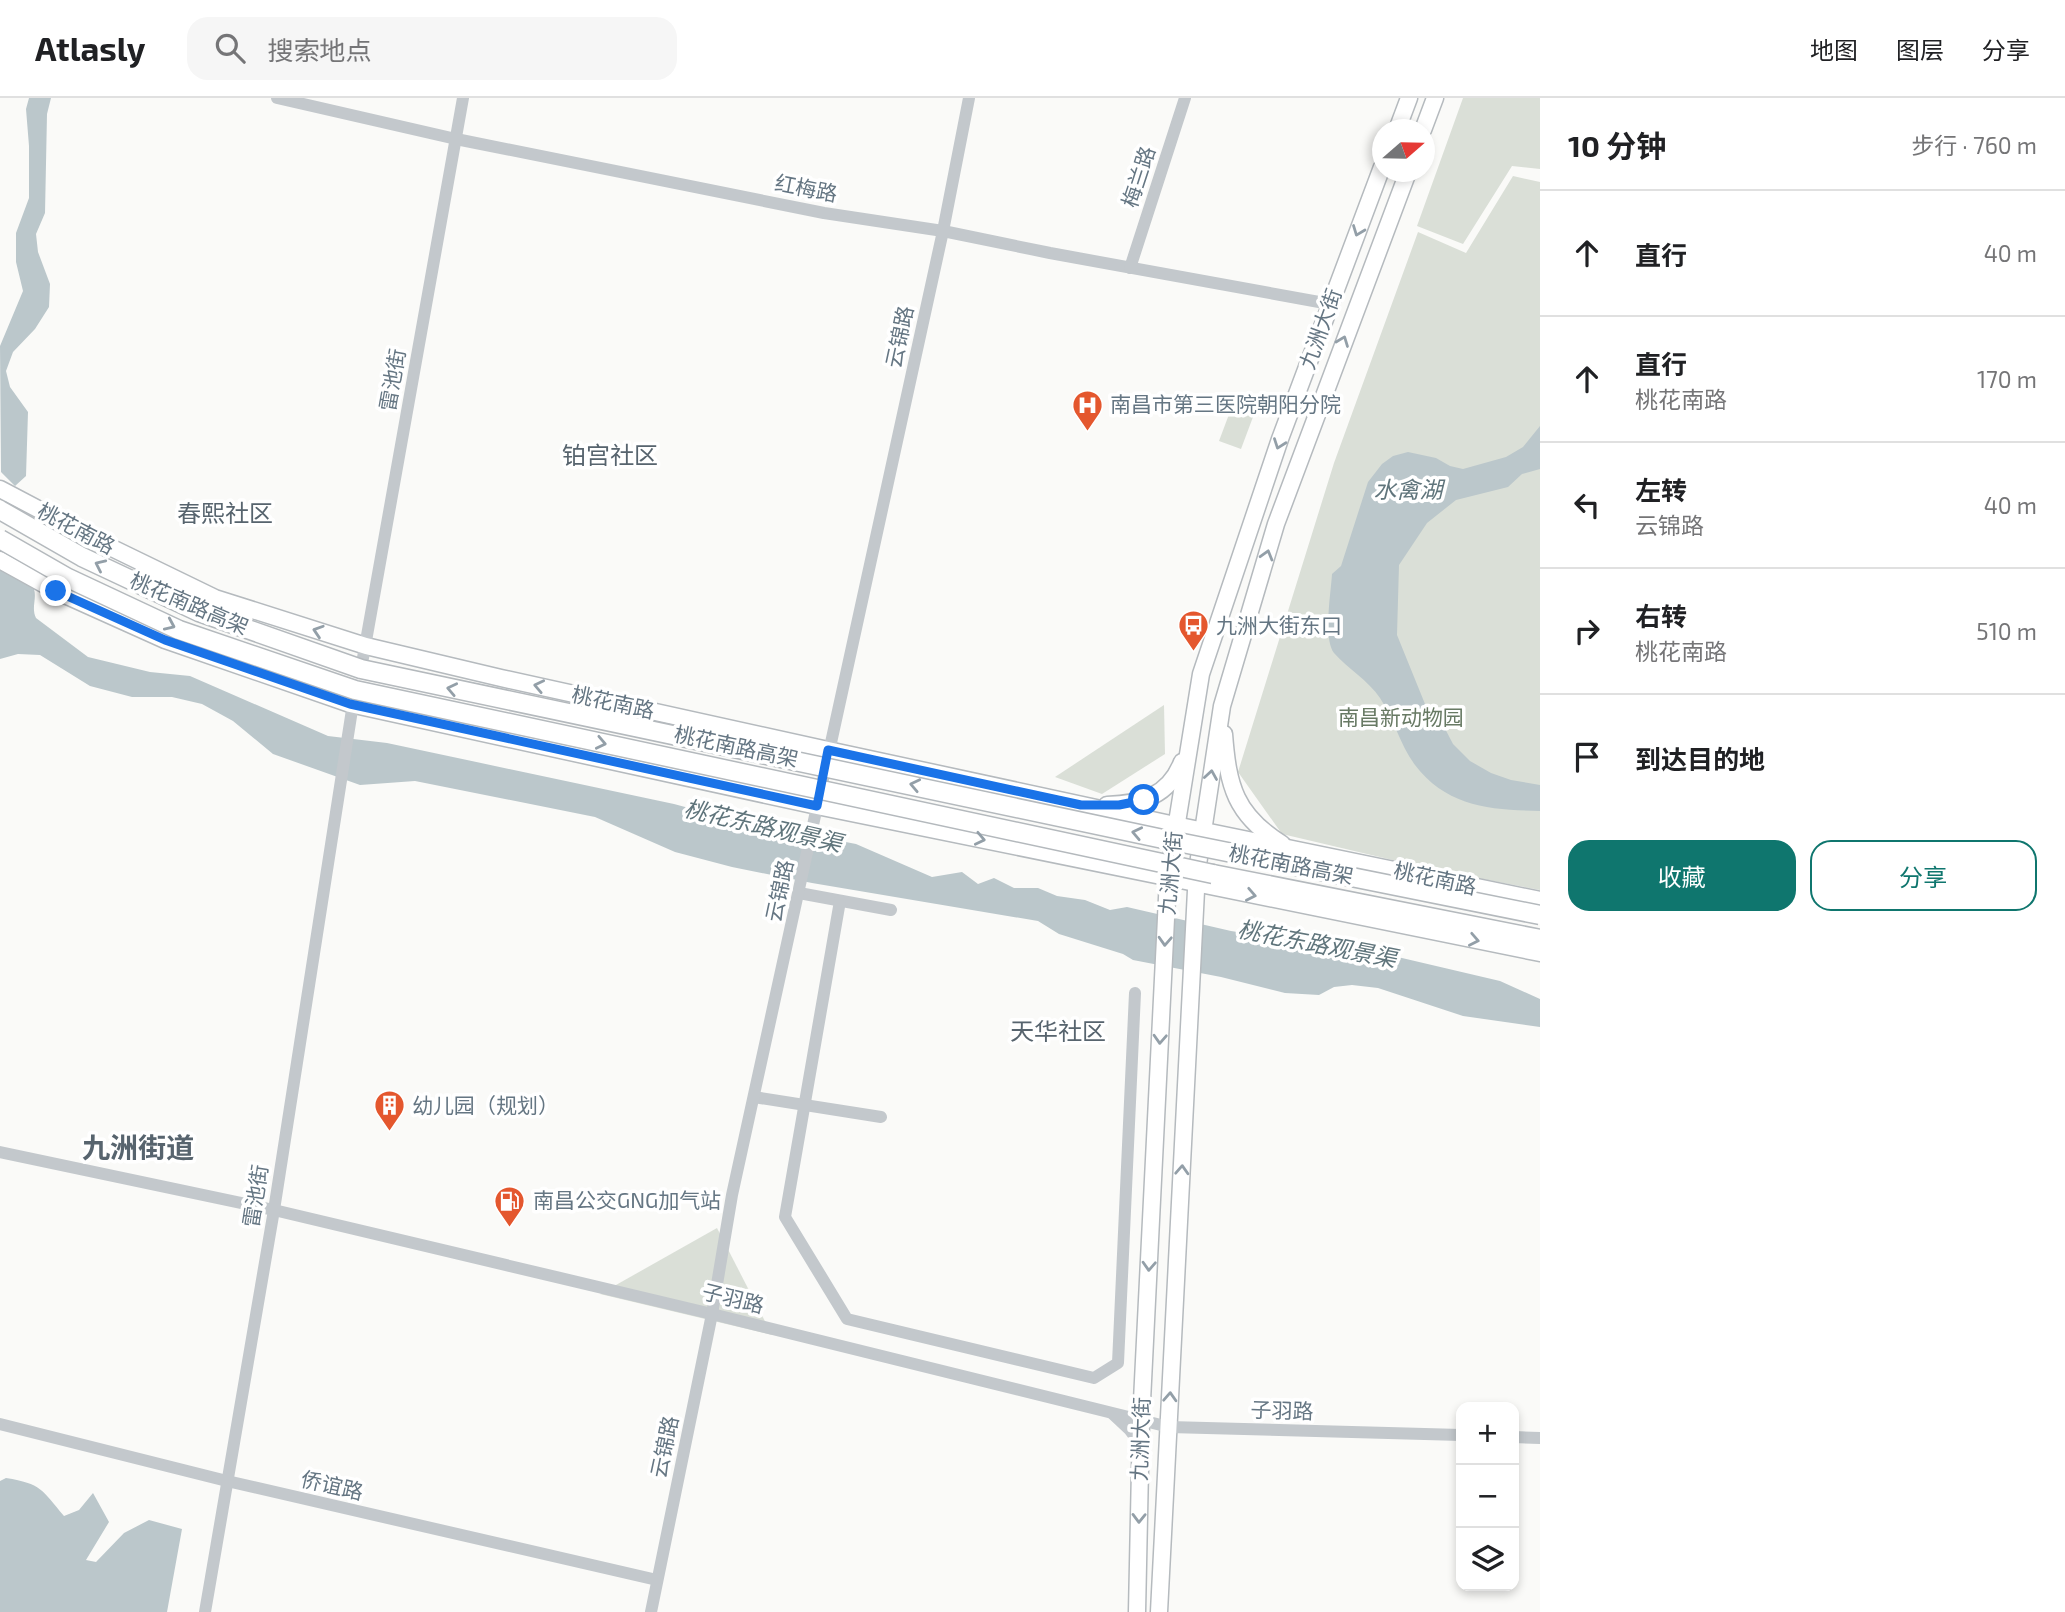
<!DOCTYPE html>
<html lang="zh">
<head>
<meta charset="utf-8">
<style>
	:root { --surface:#fff; --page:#f6f6f6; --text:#202124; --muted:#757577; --line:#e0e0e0; --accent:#0f766e }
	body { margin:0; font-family:"Exo 2","Noto Sans SC",sans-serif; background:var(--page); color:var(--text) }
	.controls { position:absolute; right:21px; bottom:21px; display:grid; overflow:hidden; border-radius:14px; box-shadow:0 4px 10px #0003 }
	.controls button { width:63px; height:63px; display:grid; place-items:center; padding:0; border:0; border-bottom:2px solid var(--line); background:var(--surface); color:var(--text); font:35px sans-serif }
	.compass { position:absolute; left:1372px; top:21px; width:63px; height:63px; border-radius:50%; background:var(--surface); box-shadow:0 4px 10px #0003; rotate:70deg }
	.stop { position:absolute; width:21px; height:21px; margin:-16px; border:5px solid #1a73e8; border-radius:50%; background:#fff }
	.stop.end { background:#1a73e8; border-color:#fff; box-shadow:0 2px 7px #0008 }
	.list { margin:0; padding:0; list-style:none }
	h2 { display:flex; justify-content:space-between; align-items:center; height:91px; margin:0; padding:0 28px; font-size:30px }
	h2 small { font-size:23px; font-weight:400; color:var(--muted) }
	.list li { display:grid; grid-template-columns:46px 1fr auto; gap:21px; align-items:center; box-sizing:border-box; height:126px; padding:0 28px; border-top:2px solid var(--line) }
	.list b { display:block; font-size:26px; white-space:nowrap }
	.list p { margin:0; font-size:23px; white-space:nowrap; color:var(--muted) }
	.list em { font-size:23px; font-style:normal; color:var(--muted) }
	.actions { display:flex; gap:14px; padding:21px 28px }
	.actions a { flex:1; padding:16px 0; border:2px solid var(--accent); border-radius:21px; text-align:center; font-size:24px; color:var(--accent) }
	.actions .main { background:var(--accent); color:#fff }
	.icon { flex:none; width:38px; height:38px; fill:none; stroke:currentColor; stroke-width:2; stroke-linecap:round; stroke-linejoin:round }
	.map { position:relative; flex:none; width:1540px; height:1514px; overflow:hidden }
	header { display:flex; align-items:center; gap:42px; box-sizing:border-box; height:98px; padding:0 35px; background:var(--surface); border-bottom:2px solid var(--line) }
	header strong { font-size:33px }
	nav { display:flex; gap:38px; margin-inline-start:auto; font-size:24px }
	.search { width:490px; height:63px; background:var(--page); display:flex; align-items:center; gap:18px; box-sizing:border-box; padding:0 24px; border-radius:21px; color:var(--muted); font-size:26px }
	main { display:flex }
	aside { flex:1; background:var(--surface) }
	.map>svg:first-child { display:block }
</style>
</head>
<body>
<header>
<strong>Atlasly</strong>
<div class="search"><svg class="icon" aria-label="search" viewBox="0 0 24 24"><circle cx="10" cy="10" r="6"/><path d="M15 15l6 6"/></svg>搜索地点</div>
<nav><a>地图</a><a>图层</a><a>分享</a></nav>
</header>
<main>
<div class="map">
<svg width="1540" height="1514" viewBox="0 0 1540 1514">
	<rect width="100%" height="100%" fill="#fafaf8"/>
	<g fill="#dadfd7">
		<polygon points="1463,0 1540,0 1540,71 1512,68 1463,146 1417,128"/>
		<polygon points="1513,78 1540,84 1540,792 1435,772 1282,736 1238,674 1334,365 1418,134 1466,155"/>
		<polygon points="1234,303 1256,311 1241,351 1219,343"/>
		<polygon points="1164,607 1165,656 1102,696 1055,679"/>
		<polygon points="717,1130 772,1237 600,1196"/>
	</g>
	<g fill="#bbc7cb">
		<polygon points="29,0 51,0 47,16 45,115 36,136 38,154 50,186 49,209 35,231 13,254 6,273 10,289 28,314 26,378 15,388 1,374 0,248 23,193 16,164 16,135 29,100 29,48 26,11"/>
		<path d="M1540 328V371L1522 376 1508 389 1456 402 1427 425 1399 467 1397 537 1425 606 1440 621 1453 646 1470 663 1491 675 1511 682 1540 687V713C1491 712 1447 709 1415 667 1400 647 1394 621 1380 600 1368 582 1348 571 1334 555 1323 541 1331 494 1332 476L1341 468 1368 384 1382 366 1393 358 1408 354 1436 360 1450 368 1463 371 1506 359 1523 349Z"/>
		<path d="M0 472 34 491C37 501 31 510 36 520L88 559 150 574 190 578 328 638 387 645 674 706 737 723 856 746 932 779 962 774 978 786 994 780 1014 790H1038L1057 798 1085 802 1110 812 1127 809 1231 833 1402 860 1500 883 1540 901V929L1463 918 1378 890 1352 887 1334 889 1319 897 1285 895 1221 879 1133 862 1123 856 1059 836 1038 823 812 785 732 769 675 754 595 719 415 683 360 687 273 656 233 623 202 606 172 599H132L90 588 40 557 18 556 0 561Z"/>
		<path d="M6 1380C42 1386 41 1391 64 1418L79 1412 93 1395 109 1424 86 1462 96 1464 124 1435 149 1422 182 1431 167 1514H0V1383Z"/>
	</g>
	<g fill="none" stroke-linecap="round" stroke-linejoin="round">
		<defs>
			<g id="major">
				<polyline points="1397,32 1409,0"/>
				<polyline points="1423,32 1435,0"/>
				<polyline points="0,391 112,450 215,500 366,548 501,580 828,652 1175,727 1540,802"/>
				<polyline points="0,462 56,493 165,542 350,606 817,708 1540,855"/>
				<path d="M1224 636C1228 688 1235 717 1282 746"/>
				<path d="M1107 707C1141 706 1169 698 1182 664"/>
				<polyline points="1137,1514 1141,1323 1168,780 1201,576 1280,341 1382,69"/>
				<polyline points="1159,1514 1197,773 1222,608 1276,426 1408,74"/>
			</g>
			<polyline id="highway" points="1213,776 1540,841"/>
		</defs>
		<use href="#major" stroke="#b5babe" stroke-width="19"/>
		<use href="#highway" stroke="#b4b9bd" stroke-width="21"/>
		<g stroke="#c3c8cc" stroke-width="12">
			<polyline points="277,0 456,41 824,115 943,133 1050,155 1330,206"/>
			<polyline points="1130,170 1185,0"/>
			<polyline points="361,571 463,0"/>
			<polyline points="799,795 891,812"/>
			<polyline points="840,803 785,1119 847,1221 1094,1280 1118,1265 1135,895"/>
			<polyline points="754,999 881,1019"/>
			<polyline points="0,1054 274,1112 712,1216 1169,1329 1461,1337"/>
			<polyline points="1113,1316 1129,1331 1141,1347"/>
			<polyline points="0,1326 227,1383 657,1482"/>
			<polyline points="1514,1339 1540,1340"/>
			<polyline points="205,1514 274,1112 354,599"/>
			<polyline points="651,1514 712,1216 732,1097 943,133 969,0"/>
		</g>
		<use href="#major" stroke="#fff" stroke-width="16"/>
		<use href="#highway" stroke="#fff" stroke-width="18"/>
		<defs>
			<g id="highway-bridge">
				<polyline points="0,412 82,459 199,514 361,571 1163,741 1540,817"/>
				<polyline points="0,441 68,480 179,532 355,592 1213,776"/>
			</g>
		</defs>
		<use href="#highway-bridge" stroke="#b4b9bd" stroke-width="21" stroke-linecap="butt"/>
		<use href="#highway-bridge" stroke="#fff" stroke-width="18"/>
	</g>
	<defs><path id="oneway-chevron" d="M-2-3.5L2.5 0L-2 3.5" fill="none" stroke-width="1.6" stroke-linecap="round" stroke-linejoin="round" transform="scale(1.75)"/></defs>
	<g stroke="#939fa8">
		<use href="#oneway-chevron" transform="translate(1358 133) rotate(111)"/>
		<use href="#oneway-chevron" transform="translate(1343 243) rotate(-69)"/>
		<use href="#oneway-chevron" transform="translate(1279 346) rotate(110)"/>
		<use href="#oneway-chevron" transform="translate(1267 457) rotate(-74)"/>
		<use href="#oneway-chevron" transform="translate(100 467) rotate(-155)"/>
		<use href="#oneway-chevron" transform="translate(170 527) rotate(24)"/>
		<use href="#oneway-chevron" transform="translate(318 533) rotate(-162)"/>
		<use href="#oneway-chevron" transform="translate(539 588) rotate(-168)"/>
		<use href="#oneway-chevron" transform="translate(452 591) rotate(-168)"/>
		<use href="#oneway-chevron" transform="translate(601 645) rotate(12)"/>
		<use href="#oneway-chevron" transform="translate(1211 677) rotate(-81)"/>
		<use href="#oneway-chevron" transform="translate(915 687) rotate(-168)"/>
		<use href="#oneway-chevron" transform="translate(1137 735) rotate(-168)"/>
		<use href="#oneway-chevron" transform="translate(980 741) rotate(12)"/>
		<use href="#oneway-chevron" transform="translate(1251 797) rotate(11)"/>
		<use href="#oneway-chevron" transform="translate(1474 842) rotate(11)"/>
		<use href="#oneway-chevron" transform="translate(1165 843) rotate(93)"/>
		<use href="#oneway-chevron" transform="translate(1160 941) rotate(93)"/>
		<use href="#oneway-chevron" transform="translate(1182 1072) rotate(-87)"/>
		<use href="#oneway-chevron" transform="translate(1149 1168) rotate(93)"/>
		<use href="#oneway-chevron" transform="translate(1170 1299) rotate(-87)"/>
		<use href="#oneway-chevron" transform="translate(1139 1420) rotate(91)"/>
	</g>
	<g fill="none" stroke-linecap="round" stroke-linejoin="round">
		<polyline stroke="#1a73e8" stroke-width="9" points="56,493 165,542 350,606 817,708 828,652 1081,707 1119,707 1144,702"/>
	</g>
	<defs>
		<symbol id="hospital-pin" viewBox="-11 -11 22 30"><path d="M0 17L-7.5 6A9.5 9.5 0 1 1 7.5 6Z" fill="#e4572e" stroke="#fff"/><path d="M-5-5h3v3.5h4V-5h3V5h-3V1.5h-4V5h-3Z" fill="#fff"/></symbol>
		<symbol id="bus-pin" viewBox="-11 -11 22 30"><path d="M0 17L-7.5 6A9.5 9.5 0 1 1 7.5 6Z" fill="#e4572e" stroke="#fff"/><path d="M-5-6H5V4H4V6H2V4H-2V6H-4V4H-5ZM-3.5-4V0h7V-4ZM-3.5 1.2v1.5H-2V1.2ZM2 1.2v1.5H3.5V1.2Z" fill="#fff"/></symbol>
		<symbol id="building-pin" viewBox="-11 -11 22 30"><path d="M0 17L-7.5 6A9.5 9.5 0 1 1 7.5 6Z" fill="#e4572e" stroke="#fff"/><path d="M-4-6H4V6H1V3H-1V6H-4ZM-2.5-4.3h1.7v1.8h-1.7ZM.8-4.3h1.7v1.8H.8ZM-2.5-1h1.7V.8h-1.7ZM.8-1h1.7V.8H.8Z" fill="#fff"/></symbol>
		<symbol id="fuel-pin" viewBox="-11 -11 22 30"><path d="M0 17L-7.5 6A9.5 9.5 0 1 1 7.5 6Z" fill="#e4572e" stroke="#fff"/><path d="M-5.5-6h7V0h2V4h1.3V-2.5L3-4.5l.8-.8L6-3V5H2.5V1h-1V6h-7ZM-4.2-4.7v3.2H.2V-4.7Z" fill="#fff"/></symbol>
	</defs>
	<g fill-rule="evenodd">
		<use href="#hospital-pin" x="1070" y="290" width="35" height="47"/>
		<use href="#bus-pin" x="1176" y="510" width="35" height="47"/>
		<use href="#building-pin" x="372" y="990" width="35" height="47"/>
		<use href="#fuel-pin" x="492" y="1086" width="35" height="47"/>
	</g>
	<g text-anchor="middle" stroke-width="7" stroke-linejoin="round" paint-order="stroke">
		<g font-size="21" fill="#657683" stroke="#fff">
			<text transform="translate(1139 79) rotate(-72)" y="7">梅兰路</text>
			<text transform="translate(806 91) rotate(11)" y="7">红梅路</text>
			<text transform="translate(1321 231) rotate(-70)" y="7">九洲大街</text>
			<text transform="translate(900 239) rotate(-78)" y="7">云锦路</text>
			<text transform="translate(393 282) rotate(-80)" y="7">雷池街</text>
			<text transform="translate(76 431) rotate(28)" y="7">桃花南路</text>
			<text transform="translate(189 506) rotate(23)" y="7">桃花南路高架</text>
			<text transform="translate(613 605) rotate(12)" y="7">桃花南路</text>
			<text transform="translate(736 649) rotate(12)" y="7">桃花南路高架</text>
			<text transform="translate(1291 767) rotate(11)" y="7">桃花南路高架</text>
			<text transform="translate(1171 775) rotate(-85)" y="7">九洲大街</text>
			<text transform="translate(1435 781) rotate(12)" y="7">桃花南路</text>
			<text transform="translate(780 793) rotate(-78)" y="7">云锦路</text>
			<text transform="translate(256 1098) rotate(-81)" y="7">雷池街</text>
			<text transform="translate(733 1201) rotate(14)" y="7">子羽路</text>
			<text transform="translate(1282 1313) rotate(2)" y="7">子羽路</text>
			<text transform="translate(1141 1341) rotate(-88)" y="7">九洲大街</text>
			<text transform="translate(665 1349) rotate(-78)" y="7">云锦路</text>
			<text transform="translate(332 1388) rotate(13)" y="7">侨谊路</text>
		</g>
		<g font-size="21" fill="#657683" stroke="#fff" text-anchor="start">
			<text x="1110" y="314">南昌市第三医院朝阳分院</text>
			<text x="1216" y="535">九洲大街东口</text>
			<text x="412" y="1015">幼儿园（规划）</text>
			<text x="533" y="1110">南昌公交GNG加气站</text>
		</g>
		<g font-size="21" fill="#687a64" stroke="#fff">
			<text x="1401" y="627">南昌新动物园</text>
		</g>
		<g font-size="23" font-style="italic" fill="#60757c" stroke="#fff">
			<text x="1408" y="400">水禽湖</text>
			<text transform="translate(763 728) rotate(13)" y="8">桃花东路观景渠</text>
			<text transform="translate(1317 846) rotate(11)" y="8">桃花东路观景渠</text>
		</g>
		<g font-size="24" fill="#57646e" stroke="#fff">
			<text x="610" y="366">铂宫社区</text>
			<text x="225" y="424">春熙社区</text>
			<text x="1058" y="942">天华社区</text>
		</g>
		<g font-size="28" font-weight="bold" fill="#57646e" stroke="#fff">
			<text x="138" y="1060">九洲街道</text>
		</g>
	</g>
</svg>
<div class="controls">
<button>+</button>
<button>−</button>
<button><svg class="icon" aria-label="layers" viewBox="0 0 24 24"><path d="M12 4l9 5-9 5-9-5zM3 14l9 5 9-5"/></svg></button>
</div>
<svg class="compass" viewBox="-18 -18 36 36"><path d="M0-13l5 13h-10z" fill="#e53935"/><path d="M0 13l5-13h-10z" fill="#757577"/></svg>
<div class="stop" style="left:1144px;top:702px"></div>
<div class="stop end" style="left:56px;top:493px"></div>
</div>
<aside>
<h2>10 分钟<small>步行 · 760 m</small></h2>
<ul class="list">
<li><svg class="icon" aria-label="ahead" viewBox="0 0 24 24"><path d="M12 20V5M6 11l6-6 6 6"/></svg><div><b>直行</b></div><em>40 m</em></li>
<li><svg class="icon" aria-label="ahead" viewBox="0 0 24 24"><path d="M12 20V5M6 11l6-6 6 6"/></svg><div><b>直行</b><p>桃花南路</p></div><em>170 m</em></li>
<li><svg class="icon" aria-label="left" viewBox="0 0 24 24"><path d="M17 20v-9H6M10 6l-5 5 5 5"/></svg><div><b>左转</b><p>云锦路</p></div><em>40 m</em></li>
<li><svg class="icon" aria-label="right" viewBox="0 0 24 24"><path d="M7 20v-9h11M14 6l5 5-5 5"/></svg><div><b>右转</b><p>桃花南路</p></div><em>510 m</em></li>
<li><svg class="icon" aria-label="arrive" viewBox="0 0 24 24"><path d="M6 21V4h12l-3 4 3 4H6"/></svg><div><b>到达目的地</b></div></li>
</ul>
<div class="actions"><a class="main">收藏</a><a>分享</a></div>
</aside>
</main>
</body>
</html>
